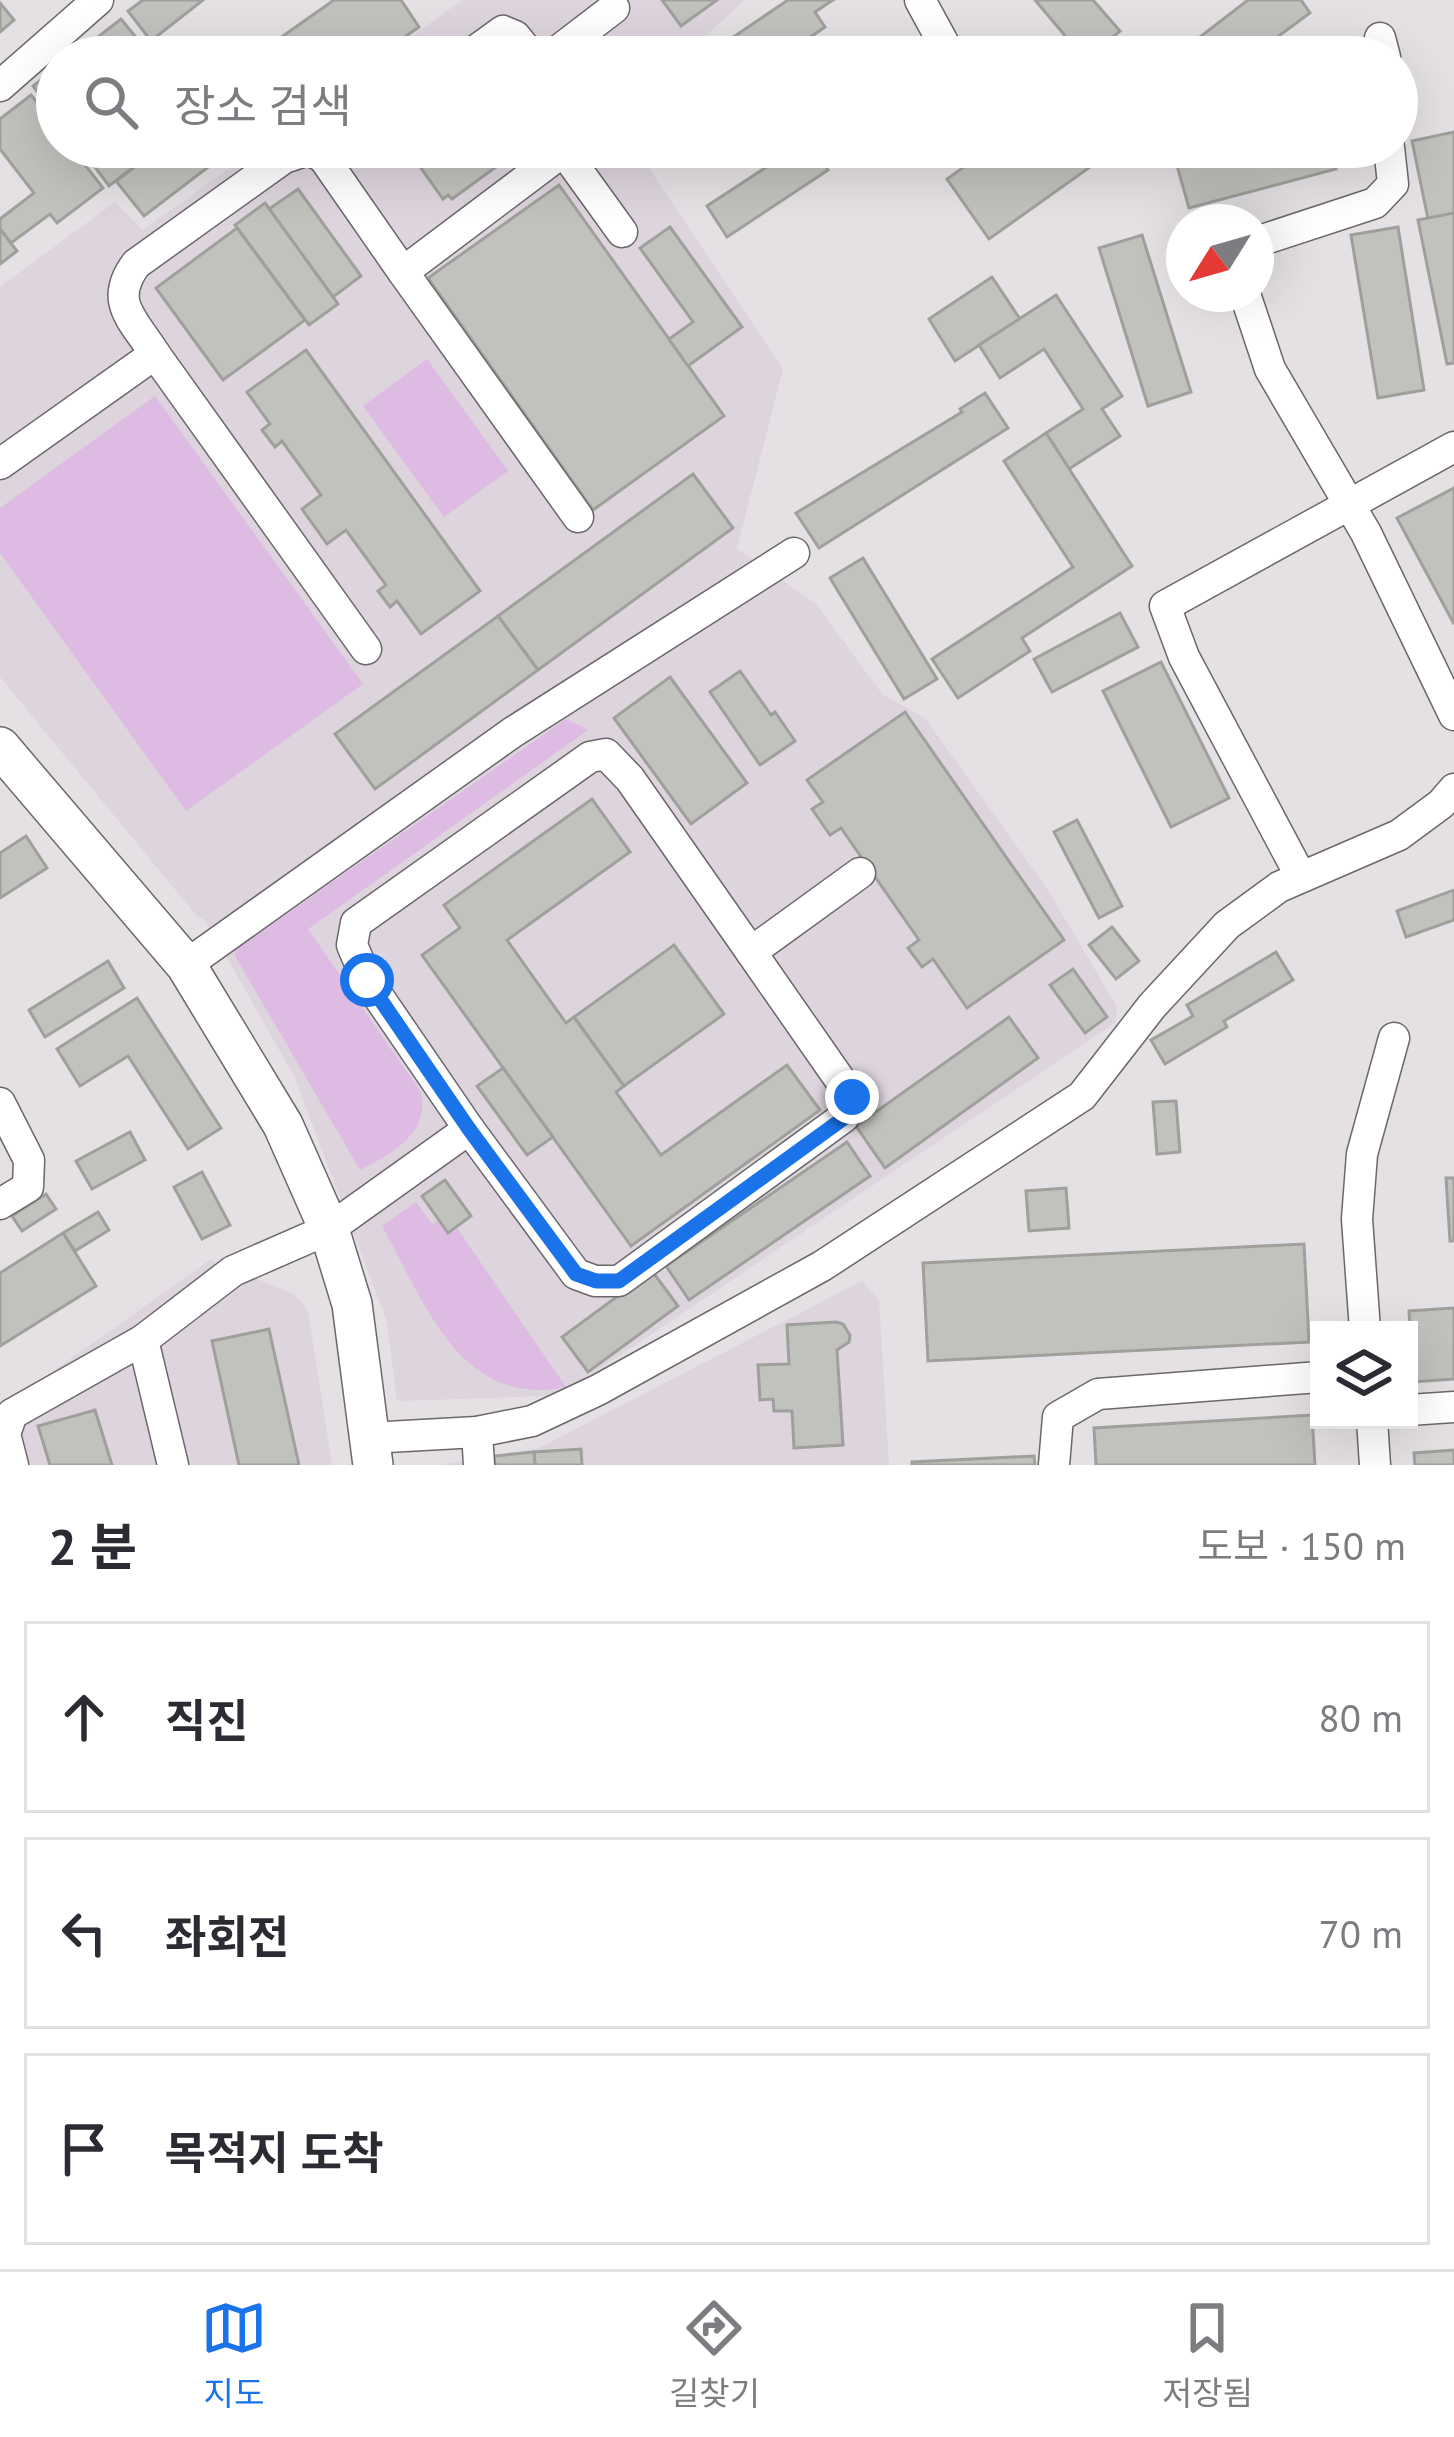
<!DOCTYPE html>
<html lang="ko">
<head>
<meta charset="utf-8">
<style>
	:root { --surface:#fff; --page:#f2f2f3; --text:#2b2b33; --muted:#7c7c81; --line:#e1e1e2; --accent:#1a73e8 }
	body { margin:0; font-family:"PT Sans","Noto Sans KR",sans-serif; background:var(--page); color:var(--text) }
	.controls { position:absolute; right:36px; bottom:36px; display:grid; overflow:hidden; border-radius:0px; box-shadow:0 12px 48px #0002 }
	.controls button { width:108px; height:108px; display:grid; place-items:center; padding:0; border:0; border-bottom:3px solid var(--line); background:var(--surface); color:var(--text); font:60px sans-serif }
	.compass { position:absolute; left:1166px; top:204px; width:108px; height:108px; border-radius:50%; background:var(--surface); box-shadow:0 12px 48px #0002; rotate:233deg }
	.stop { position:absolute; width:36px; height:36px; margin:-27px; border:9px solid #1a73e8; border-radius:50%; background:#fff }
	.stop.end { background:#1a73e8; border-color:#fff; box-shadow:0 3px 12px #0008 }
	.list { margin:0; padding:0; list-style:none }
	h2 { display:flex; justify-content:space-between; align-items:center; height:156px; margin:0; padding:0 48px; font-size:51px }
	h2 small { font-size:39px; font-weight:400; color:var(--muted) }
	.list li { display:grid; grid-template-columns:78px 1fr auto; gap:36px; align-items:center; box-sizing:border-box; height:192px; margin:0 24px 24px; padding:0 24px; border:3px solid var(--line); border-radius:0px }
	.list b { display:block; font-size:45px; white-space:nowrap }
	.list em { font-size:39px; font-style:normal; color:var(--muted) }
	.icon { flex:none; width:66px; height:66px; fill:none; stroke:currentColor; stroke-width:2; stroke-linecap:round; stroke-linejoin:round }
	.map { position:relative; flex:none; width:1454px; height:1465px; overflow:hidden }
	.search { position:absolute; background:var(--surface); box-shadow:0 12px 48px #0002; left:36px; right:36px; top:36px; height:132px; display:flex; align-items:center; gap:30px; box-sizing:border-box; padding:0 42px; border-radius:66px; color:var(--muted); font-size:45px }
	.sheet { height:804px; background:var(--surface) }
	nav { display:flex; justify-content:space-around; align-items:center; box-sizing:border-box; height:168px; border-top:3px solid var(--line); background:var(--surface); font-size:33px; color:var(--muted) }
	nav a { display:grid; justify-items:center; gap:6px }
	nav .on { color:var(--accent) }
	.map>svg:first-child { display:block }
</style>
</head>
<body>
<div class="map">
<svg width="1454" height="1465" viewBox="0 0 1454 1465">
	<rect width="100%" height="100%" fill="#e4e0e4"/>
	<g fill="#ddd4de">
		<polygon points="462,0 745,0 682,57 384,57"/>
		<polygon points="259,147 635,147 783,369 737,549 815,603 883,695 925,718 1048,890 1117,1007 1115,1023 565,1392 547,1396 397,1401 387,1322 294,1076 206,921 196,915 0,677 0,287 115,202 143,230"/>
		<polygon points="210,1260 294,1294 308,1311 332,1465 0,1465 0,1409"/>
		<polygon points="862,1281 879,1300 889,1465 439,1465 537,1449"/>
	</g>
	<g fill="#ddbbe3">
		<polygon points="427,359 508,471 444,517 363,406"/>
		<polygon points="155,396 363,684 186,811 0,553 0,508"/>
		<path d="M566 719 588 730 308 929 420 1091C432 1131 392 1154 360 1170L235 956V950Z"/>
		<path d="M416 1202 432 1224 438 1221 448 1234 457 1228 566 1387C460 1409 424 1301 382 1226Z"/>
	</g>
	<g fill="#c1c2bd" stroke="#9fa09b" stroke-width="3">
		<polygon points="143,0 203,0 151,41 128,11"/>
		<polygon points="334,0 401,0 419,27 376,57 253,57"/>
		<polygon points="662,0 717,0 681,26"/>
		<polygon points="788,0 833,0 815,12 825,27 781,57 704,57"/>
		<polygon points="1035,0 1093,0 1120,31 1089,57 1083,57"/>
		<polygon points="1248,0 1301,0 1310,13 1250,57 1174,57"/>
		<polygon points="0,3 14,20 0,32"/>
		<polygon points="121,19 152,57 93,57 85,47"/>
		<polygon points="57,68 57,117 33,86"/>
		<polygon points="31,95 57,128 57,147 71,147 103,188 57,223 50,214 11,243 0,229 0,219 34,193 0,149 0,119"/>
		<polygon points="1454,132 1454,213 1428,219 1412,141"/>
		<polygon points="80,147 147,147 152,153 109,186"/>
		<polygon points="161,147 224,147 228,152 144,216 116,181"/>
		<polygon points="406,147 523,147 452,199 448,195 443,199"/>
		<polygon points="797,147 812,147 828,170 727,237 707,206"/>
		<polygon points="992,147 1118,147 989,239 947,179"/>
		<polygon points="1203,147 1330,147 1336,169 1189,208 1174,155"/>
		<polygon points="559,185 724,416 593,510 428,278"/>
		<polygon points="298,189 361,276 333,297 269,209"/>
		<polygon points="265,203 338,304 309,325 235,225"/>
		<polygon points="1454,213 1454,363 1447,364 1418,220"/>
		<polygon points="670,227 742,327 688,366 669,339 693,322 640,248"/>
		<polygon points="1398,227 1424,390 1378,398 1351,235"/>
		<polygon points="237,228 305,320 223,380 156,288"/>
		<polygon points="0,229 17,251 0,264"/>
		<polygon points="1142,235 1191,392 1148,406 1099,248"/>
		<polygon points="992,277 1020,319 955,361 929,319"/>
		<polygon points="1056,295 1122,396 1102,409 1120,436 1069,469 1046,433 1083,409 1044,349 1000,378 979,345"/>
		<polygon points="306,350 480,591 421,634 397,601 390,607 378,591 386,585 346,530 327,544 302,509 321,495 282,441 275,447 262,430 270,424 247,392"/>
		<polygon points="985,393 1008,428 819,548 796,513 962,412 960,409"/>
		<polygon points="1046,433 1132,566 1022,638 1030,651 958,698 932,659 1073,567 1004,461"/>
		<polygon points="693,474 733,528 538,670 498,616"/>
		<polygon points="1454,488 1454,624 1397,518"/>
		<polygon points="863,558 937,679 904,699 830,578"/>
		<polygon points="1120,613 1138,647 1052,692 1034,659"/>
		<polygon points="498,616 538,670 375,789 335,734"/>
		<polygon points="1161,662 1229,798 1171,827 1103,691"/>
		<polygon points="740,671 771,715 775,712 795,741 760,765 710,692"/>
		<polygon points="670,677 747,783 691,824 614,718"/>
		<polygon points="905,712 1064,940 967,1008 933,959 922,967 908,948 919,940 841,828 830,835 812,809 823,802 807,780"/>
		<polygon points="592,799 630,852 507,940 566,1023 574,1017 624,1086 616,1092 661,1155 787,1065 820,1110 631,1246 422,955 460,928 444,905"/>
		<polygon points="1077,820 1122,906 1099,918 1054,832"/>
		<polygon points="26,836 47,868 0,898 0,853"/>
		<polygon points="1454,890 1454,920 1406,937 1397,911"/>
		<polygon points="1112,927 1139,961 1116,979 1089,945"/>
		<polygon points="674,945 724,1014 624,1086 574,1017"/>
		<polygon points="1276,952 1293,980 1224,1021 1227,1027 1165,1064 1151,1040 1193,1016 1187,1005"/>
		<polygon points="108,961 124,988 45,1037 29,1010"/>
		<polygon points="1073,969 1107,1017 1085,1033 1050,985"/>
		<polygon points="137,998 221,1128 188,1149 128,1056 80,1086 57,1049"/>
		<polygon points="1009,1017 1038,1058 885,1168 856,1126"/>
		<polygon points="503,1068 553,1137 527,1155 477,1086"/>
		<polygon points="1176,1101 1180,1152 1157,1154 1153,1102"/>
		<polygon points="130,1132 145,1160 92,1189 76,1161"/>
		<polygon points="847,1142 870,1176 689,1300 666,1266"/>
		<polygon points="202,1172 230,1225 202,1239 174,1187"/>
		<polygon points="1446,1178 1454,1178 1454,1241 1450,1241"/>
		<polygon points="445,1180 471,1216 448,1233 422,1196"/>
		<polygon points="1066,1188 1069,1228 1029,1231 1026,1191"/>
		<polygon points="46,1194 56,1209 22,1231 12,1216"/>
		<polygon points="98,1212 109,1230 75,1251 63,1233"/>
		<polygon points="63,1233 96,1286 0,1346 0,1273"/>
		<polygon points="1304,1244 1309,1342 928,1361 923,1263"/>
		<polygon points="652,1271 678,1306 588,1372 562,1337"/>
		<polygon points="1454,1308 1454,1379 1413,1382 1409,1311"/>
		<polygon points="836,1322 843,1324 850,1335 849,1342 837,1350 843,1445 794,1448 792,1411 774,1411 773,1399 760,1400 758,1365 789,1364 787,1325"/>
		<polygon points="269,1329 299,1465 239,1465 212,1341"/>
		<polygon points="95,1410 112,1465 50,1465 38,1426"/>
		<polygon points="1312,1415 1315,1465 1096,1465 1094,1428"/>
		<polygon points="581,1449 582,1465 535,1465 534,1452"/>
		<polygon points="1454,1450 1454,1465 1415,1465 1414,1453"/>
		<polygon points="534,1452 535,1465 495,1465 494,1456"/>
		<polygon points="1034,1456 1035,1465 912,1465 912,1462"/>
	</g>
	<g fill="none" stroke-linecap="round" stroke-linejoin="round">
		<defs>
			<g id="minor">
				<polyline points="920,0 951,57"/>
				<polyline points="1380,38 1385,57"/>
				<polyline points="467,57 503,31 515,36 532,57"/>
				<polyline points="550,57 614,8"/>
				<polyline points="0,86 98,0"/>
				<polyline points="569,147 403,272 578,517"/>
				<polyline points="565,153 622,232"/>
				<polyline points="323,157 403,272"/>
				<polyline points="1256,242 1375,203 1393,184 1389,147"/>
				<polyline points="1245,294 1270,369 1366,533 1454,715"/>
				<polyline points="155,354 366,649"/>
				<path d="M0 464 155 354C133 319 108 302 136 264L284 158 308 150 323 157 339 147"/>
				<polyline points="1301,877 1184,657 1165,606 1454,447"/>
				<polyline points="186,965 513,732 794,553"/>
				<polyline points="0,1103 29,1160 28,1187 0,1204"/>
				<polyline points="469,1129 576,1274 595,1281 619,1281 844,1117 852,1097 751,952"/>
				<polyline points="1365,1330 1357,1219 1362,1154 1394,1038"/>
				<polyline points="143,1340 173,1465"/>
				<polyline points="1409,1410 1454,1407"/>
				<polyline points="1372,1420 1375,1465"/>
				<polyline points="477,1432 479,1465"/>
				<polyline points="369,1438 477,1432 532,1421 598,1390 822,1266 1082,1096 1152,1006 1227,925 1279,887 1399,835 1441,804 1454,789"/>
				<polyline points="13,1465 5,1434 12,1414 143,1340 233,1271 329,1229 469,1129 367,980 352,945 356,923 590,757 606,754 630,779 751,952 860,873"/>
				<polyline points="1054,1465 1058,1417 1098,1394 1319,1377"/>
			</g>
			<polyline id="major" points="0,747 186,965 283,1125 329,1229 352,1304 373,1465"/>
		</defs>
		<use href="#minor" stroke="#6b676b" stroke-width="33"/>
		<use href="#major" stroke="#6b676b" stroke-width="42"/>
		<use href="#minor" stroke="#fff" stroke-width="30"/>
		<use href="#major" stroke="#fff" stroke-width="39"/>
	</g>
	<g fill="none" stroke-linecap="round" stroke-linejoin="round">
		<polyline stroke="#1a73e8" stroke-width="15" points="367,980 469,1129 576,1274 596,1281 619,1281 844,1118 852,1097"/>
	</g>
</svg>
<div class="controls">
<button><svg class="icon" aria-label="layers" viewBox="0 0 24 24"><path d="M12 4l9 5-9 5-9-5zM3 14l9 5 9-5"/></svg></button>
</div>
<svg class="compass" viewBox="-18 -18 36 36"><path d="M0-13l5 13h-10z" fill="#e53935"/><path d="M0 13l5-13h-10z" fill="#7c7c81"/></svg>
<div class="stop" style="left:367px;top:980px"></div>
<div class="stop end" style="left:852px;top:1097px"></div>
<div class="search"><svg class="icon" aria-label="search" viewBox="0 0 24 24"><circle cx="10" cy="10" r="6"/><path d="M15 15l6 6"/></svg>장소 검색</div>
</div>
<section class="sheet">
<h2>2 분<small>도보 · 150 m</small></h2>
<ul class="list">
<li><svg class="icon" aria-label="ahead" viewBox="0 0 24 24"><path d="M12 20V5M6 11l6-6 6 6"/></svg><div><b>직진</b></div><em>80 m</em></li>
<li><svg class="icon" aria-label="left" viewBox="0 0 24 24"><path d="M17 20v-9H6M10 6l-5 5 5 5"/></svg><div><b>좌회전</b></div><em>70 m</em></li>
<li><svg class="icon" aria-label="arrive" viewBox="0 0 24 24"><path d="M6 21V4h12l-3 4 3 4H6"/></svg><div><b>목적지 도착</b></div></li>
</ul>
</section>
<nav>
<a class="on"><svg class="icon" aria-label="map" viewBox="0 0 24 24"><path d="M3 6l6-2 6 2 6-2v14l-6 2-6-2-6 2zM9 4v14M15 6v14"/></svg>지도</a>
<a><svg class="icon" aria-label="directions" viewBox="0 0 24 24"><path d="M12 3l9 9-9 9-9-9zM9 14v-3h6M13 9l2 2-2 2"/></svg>길찾기</a>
<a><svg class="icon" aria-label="saved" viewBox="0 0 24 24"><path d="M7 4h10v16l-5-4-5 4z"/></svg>저장됨</a>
</nav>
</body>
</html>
